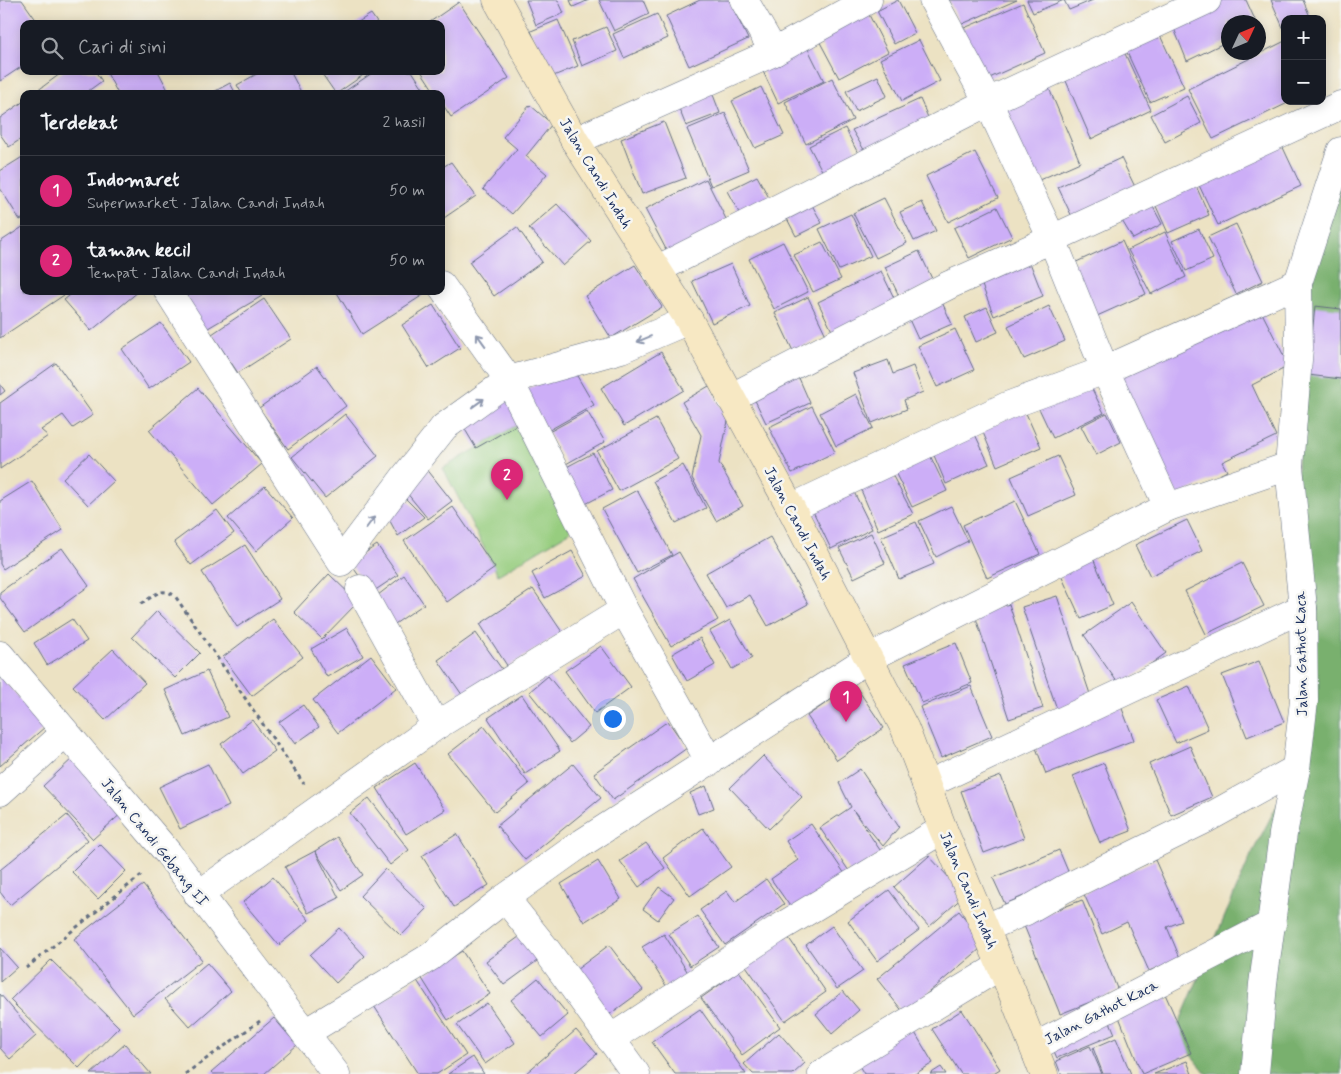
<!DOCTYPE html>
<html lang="id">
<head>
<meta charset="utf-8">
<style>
	:root { --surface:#171b24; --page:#20242c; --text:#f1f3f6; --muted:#9ea1a6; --line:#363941; --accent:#db2777 }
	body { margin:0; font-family:Mynerve,sans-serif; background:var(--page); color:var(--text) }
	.controls { position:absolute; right:15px; top:15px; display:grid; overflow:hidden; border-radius:10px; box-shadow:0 2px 12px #0003 }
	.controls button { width:45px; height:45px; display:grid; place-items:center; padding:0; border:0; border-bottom:1px solid var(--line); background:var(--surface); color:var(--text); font:25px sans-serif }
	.compass { position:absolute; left:1221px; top:15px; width:45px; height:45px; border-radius:50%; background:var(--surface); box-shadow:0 2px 12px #0003; rotate:46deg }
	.you { position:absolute; left:612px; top:718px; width:18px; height:18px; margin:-12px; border:4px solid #fff; border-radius:50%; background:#1a73e8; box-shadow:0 0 0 8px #1a73e833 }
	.badge { display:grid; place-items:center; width:32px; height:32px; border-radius:50%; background:var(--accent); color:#fff; font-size:16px; font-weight:700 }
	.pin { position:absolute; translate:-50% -41px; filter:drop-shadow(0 1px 2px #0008) }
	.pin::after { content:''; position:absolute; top:26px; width:18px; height:15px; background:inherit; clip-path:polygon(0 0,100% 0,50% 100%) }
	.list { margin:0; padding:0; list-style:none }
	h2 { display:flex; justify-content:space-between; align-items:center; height:65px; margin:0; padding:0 20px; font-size:21px }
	h2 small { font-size:16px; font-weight:400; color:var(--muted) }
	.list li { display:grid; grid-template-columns:32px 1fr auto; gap:15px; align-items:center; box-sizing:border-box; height:70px; padding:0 20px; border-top:1px solid var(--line) }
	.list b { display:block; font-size:19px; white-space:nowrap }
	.list p { margin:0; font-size:16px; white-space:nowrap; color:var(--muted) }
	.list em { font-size:16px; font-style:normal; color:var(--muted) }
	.icon { flex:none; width:28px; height:28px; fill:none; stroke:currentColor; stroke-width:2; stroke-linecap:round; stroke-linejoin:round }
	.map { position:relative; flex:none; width:1341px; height:1074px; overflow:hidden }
	.search { position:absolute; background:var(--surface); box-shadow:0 2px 12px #0003; left:20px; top:20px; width:425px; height:55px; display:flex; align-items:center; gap:12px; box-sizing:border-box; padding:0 18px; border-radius:10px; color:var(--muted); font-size:19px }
	.panel { position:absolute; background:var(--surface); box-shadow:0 2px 12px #0003; left:20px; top:90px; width:425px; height:205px; border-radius:10px }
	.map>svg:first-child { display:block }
</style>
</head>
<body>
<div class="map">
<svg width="1341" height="1074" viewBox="0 0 1341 1074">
	<rect width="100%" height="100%" fill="#f6f6f2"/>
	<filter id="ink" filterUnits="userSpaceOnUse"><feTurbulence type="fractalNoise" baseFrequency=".02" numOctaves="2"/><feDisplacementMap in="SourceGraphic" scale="10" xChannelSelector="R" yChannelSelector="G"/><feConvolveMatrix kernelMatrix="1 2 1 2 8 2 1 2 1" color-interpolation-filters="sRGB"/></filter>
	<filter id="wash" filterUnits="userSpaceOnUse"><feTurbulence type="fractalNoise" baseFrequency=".0096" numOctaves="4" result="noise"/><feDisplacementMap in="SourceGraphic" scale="20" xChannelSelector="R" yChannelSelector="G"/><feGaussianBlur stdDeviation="1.12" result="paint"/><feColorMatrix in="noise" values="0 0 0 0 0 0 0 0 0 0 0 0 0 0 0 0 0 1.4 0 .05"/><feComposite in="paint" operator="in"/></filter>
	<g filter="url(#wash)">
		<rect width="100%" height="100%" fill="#ece2c3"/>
		<polygon fill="#97cd7f" stroke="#597e6e" points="515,426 571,531 498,575 443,468"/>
		<polygon fill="#79b06e" stroke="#4a7066" points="1341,151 1341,1074 1207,1074 1174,1035 1251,855 1296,769 1298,283"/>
		<g id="blocks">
			<g fill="#ccaef7">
				<polygon points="0,0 22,0 39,24 24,24 24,65 0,81"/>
				<polygon points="526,0 558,0 564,13 536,25"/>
				<polygon points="570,0 589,0 573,7"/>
				<polygon points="599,0 643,0 649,14 614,31"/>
				<polygon points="700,0 729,0 748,39 689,66 666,16"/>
				<polygon points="898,0 915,33 894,44 877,11"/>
				<polygon points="949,0 1017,0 960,25"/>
				<polygon points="1027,0 1064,0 1033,13"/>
				<polygon points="1064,0 1093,0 1069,10"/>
				<polygon points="1217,0 1246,0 1256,22 1228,22 1228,41 1187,61 1171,21"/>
				<polygon points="1271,0 1303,0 1311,19 1285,19 1285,32"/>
				<polygon points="459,2 509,78 451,117 441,102 441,94 436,94 421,71 441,71 441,24 427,24"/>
				<polygon points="1023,3 1045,53 985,80 962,29"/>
				<polygon points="865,7 888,52 839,78 815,33"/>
				<polygon points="371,14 378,24 355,24"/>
				<polygon points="657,14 668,38 624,58 613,34"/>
				<polygon points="558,20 578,66 551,77 531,31"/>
				<polygon points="606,27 617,51 582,66 572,41"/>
				<polygon points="1158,31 1184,87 1150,102 1124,46"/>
				<polygon points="919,40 940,81 902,101 880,59"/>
				<polygon points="1285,41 1285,101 1292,101 1213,139 1188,89"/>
				<polygon points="805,43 824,81 778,103 760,65"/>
				<polygon points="1121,45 1151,110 1091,139 1063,74"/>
				<polygon points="64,71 95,71 102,81 84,94 33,94"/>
				<polygon points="106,71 158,71 169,92 165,94 118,94"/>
				<polygon points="262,71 290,71 302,94 242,94 237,85"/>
				<polygon points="320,71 369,71 336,94"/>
				<polygon points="375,71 412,71 427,94 341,94"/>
				<polygon points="878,76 887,96 856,111 846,91"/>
				<polygon points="832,78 853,120 806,144 785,102"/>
				<polygon points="1046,81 1080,162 1030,184 994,104"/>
				<polygon points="230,83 236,94 210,94"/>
				<polygon points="710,87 720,113 686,126 676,101"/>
				<polygon points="761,87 784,135 755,148 732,101"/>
				<polygon points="1187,96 1201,123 1165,142 1151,115"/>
				<polygon points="920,99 930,122 866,153 852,130"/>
				<polygon points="24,101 24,137 9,147 0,134 0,118"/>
				<polygon points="530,105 552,124 526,156 547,174 512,214 483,189 517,149 503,137"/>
				<polygon points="725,113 749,170 711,186 687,129"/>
				<polygon points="664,122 686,178 642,194 621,139"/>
				<polygon points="845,128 863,163 828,182 809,146"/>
				<polygon points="1279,139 1301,186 1218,225 1196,179"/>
				<polygon points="975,152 998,198 948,222 926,176"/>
				<polygon points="24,156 24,218 20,220 0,188 0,171"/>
				<polygon points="1121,158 1137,191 1074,221 1058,187"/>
				<polygon points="451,162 476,196 441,220 441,168"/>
				<polygon points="757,176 773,205 743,220 727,191"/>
				<polygon points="1192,177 1209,215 1168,233 1151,195"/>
				<polygon points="706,179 730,227 670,257 645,209"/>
				<polygon points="808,198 822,223 796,236 782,209"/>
				<polygon points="884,198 907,243 876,258 853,213"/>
				<polygon points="922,202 936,231 914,241 900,212"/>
				<polygon points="1151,203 1162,224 1133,239 1121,219"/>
				<polygon points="557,204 591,241 563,266 529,228"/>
				<polygon points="997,207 1012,237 969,258 954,228"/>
				<polygon points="851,214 871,256 839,270 819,229"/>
				<polygon points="1236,224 1263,281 1236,294 1208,237"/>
				<polygon points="24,226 24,291 70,291 0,338 0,242"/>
				<polygon points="517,227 542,262 494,296 469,262"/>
				<polygon points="1199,229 1213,259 1186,271 1172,241"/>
				<polygon points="1165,232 1186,277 1151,294 1128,250"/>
				<polygon points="1122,241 1146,294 1097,316 1072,264"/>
				<polygon points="783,242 808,292 774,309 749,259"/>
				<polygon points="822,242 841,279 813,292 794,255"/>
				<polygon points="919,251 934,283 900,298 885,267"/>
				<polygon points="1027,255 1043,296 994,316 978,275"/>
				<polygon points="731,264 750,306 712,323 692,281"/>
				<polygon points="635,265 662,307 611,338 585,296"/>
				<polygon points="881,271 897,304 834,335 818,302"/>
				<polygon points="75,291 139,291 91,331 64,300"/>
				<polygon points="172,291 260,291 262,296 198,334"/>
				<polygon points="336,291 420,291 423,295 362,334"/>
				<polygon points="808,297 826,335 793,351 775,313"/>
				<polygon points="264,299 291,339 238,373 212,334"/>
				<polygon points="941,300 952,324 918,339 907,315"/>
				<polygon points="433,305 460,348 429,368 402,325"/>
				<polygon points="1258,305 1289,366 1252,385 1276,436 1222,462 1227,471 1178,496 1118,379"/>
				<polygon points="1049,306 1065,341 1024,359 1008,326"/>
				<polygon points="1315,306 1341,309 1341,379 1308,375"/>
				<polygon points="987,307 998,332 976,342 965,317"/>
				<polygon points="161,323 189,362 149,389 122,349"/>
				<polygon points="955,329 974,370 937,387 918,346"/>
				<polygon points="661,352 684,390 624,426 601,388"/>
				<polygon points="888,360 893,374 913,366 923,392 904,400 907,409 872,423 853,373"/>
				<polygon points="56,363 93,415 73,428 63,415 41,430 48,436 0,469 0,403"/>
				<polygon points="317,366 346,406 288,449 259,408"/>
				<polygon points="573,369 594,405 544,433 520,392"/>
				<polygon points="795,369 810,403 766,423 750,390"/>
				<polygon points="1088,381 1104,413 1053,438 1035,400"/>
				<polygon points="0,384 5,391 0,395"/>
				<polygon points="709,386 728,421 719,463 743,506 716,521 692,478 701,435 682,402"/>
				<polygon points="198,388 262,464 213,505 149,430"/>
				<polygon points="509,388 527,419 476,448 460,421"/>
				<polygon points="856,394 873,428 836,446 820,413"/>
				<polygon points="812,406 835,452 792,473 769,427"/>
				<polygon points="587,411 605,442 566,464 549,432"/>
				<polygon points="1025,411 1041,447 997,466 982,430"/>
				<polygon points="1107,413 1121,442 1096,455 1081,426"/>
				<polygon points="345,414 378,456 325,498 292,457"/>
				<polygon points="656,419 678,459 619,491 597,451"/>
				<polygon points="972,428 989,464 946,484 930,446"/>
				<polygon points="928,451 947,491 912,507 893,468"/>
				<polygon points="593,453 612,490 576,509 557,472"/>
				<polygon points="89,454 114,481 88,505 63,478"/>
				<polygon points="1058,456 1076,495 1028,516 1011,477"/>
				<polygon points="683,465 706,508 676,523 653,481"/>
				<polygon points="888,467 913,514 878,530 858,483"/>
				<polygon points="426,468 452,501 428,519 402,487"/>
				<polygon points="32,481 63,530 3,569 0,564 0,501"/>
				<polygon points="265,486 293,518 256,551 228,518"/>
				<polygon points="637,490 672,555 637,573 602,509"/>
				<polygon points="853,490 872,529 831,549 811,507"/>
				<polygon points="399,492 424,517 398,536 384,510"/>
				<polygon points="1015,501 1040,554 987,578 963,525"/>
				<polygon points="951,506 968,541 936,557 919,521"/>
				<polygon points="453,507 495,568 447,602 404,541"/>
				<polygon points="217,510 234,533 191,565 174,542"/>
				<polygon points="1187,520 1202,551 1150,576 1135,545"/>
				<polygon points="916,522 934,564 899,579 881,537"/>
				<polygon points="871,533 885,563 854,578 839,548"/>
				<polygon points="770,537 808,604 768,626 750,595 726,608 706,573"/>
				<polygon points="245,545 280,599 237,627 202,572"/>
				<polygon points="377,545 398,575 371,593 350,563"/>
				<polygon points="62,548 89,586 25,632 0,598 0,592"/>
				<polygon points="572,551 586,576 545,598 532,573"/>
				<polygon points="679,552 718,620 671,646 633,579"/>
				<polygon points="1093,558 1113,605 1081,619 1060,573"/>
				<polygon points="1242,563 1264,606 1206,634 1185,591"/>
				<polygon points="329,574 358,602 322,639 294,612"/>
				<polygon points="404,575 424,604 386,630 369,602"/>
				<polygon points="533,589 562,632 508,667 480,624"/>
				<polygon points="1057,596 1091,697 1057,709 1022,607"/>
				<polygon points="1131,602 1166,653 1120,686 1084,635"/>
				<polygon points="1009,604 1043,708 1009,719 975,615"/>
				<polygon points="157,611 200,653 175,678 132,637"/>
				<polygon points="72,619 87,641 47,665 34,643"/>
				<polygon points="273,619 303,657 252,696 223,657"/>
				<polygon points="730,620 752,658 732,669 710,631"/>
				<polygon points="347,628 363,656 327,677 311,649"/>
				<polygon points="476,633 504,672 465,699 438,660"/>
				<polygon points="700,638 715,665 687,681 672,654"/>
				<polygon points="956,643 972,683 922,703 905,664"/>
				<polygon points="601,646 631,687 595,713 565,671"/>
				<polygon points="113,649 145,683 105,720 73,686"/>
				<polygon points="371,655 396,688 338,733 313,700"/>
				<polygon points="1259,661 1284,722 1247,737 1222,675"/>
				<polygon points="207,671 228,717 185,736 165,690"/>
				<polygon points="0,676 45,727 0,766"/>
				<polygon points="548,676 589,727 570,743 529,692"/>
				<polygon points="854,684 884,728 837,760 807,716"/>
				<polygon points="971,686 992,736 941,758 920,707"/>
				<polygon points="1189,686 1208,729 1176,743 1156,700"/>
				<polygon points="522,695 560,751 525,774 488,718"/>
				<polygon points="303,705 319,727 295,744 279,722"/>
				<polygon points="1121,706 1134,740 1046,774 1033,740"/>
				<polygon points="252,720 275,751 243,774 221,744"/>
				<polygon points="668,721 687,748 613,800 594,773"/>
				<polygon points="484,726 529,784 495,812 448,754"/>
				<polygon points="1190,746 1212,797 1171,815 1149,764"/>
				<polygon points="763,756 802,797 769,829 730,788"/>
				<polygon points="74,757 124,811 93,839 43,786"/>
				<polygon points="415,763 445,810 406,834 377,788"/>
				<polygon points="1104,763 1131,831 1100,843 1073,776"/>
				<polygon points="208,764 229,806 180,829 159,787"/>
				<polygon points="573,764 601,798 525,860 497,826"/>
				<polygon points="860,769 899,827 883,846 853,810 882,853 851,874 820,828 851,807 839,783"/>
				<polygon points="1001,776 1024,838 984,853 961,791"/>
				<polygon points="706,786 714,808 698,814 690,793"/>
				<polygon points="369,798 409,850 390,865 350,813"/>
				<polygon points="67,815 88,840 10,905 0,892 0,870"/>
				<polygon points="811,824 847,877 794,912 771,879 798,860 786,841"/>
				<polygon points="703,828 731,867 690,896 663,858"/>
				<polygon points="457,834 489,885 454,907 422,856"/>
				<polygon points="337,837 363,875 341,890 315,851 339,898 308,913 285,867 315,851"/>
				<polygon points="646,843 665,868 639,887 620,861"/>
				<polygon points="100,844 126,871 98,899 72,872"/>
				<polygon points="1059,850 1070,876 1005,904 993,878"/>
				<polygon points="929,856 965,895 929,927 894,887"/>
				<polygon points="1155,860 1182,921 1167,927 1180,958 1149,971 1127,922 1102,934 1083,892"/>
				<polygon points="598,861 621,899 584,922 561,884"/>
				<polygon points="385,869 427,909 401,936 360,896"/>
				<polygon points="273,877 309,920 279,945 243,902"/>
				<polygon points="766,879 784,904 725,945 700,910 727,891 735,902"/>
				<polygon points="143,885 202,960 133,1014 74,939"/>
				<polygon points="659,887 674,898 658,920 643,909"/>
				<polygon points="889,890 919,930 877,961 848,921"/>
				<polygon points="1082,900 1118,991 1060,1014 1023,923"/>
				<polygon points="959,911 986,944 904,1013 877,979"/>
				<polygon points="698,916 719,947 690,966 669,934"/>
				<polygon points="832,926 863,971 837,989 806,945"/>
				<polygon points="339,928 365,956 336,983 310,955"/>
				<polygon points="523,934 541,958 504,985 486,961"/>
				<polygon points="664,934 690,976 668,989 642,947"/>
				<polygon points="786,934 826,992 785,1021 744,963"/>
				<polygon points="609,945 643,990 606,1017 572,973"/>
				<polygon points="0,948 17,967 0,982"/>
				<polygon points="462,951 490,994 448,1020 421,977"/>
				<polygon points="51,960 119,1027 79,1068 10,1000"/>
				<polygon points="207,963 231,991 190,1027 165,999"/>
				<polygon points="739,971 780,1027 742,1055 701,998"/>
				<polygon points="538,978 568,1015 542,1037 511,1000"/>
				<polygon points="416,979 466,1055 437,1074 418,1074 374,1006"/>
				<polygon points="1162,987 1191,1053 1142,1074 1115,1007"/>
				<polygon points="843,991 859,1010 832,1034 816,1014"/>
				<polygon points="0,994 36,1036 10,1059 0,1048"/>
				<polygon points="487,1003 515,1043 485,1064 457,1025"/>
				<polygon points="700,1009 746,1074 675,1074 652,1042"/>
				<polygon points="962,1010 1000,1069 992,1074 961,1074 932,1029"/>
				<polygon points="1106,1012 1115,1034 1057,1058 1049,1040"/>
				<polygon points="274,1018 297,1045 264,1074 213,1074 211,1072"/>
				<polygon points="911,1026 933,1063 915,1074 864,1074 855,1059"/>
				<polygon points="576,1030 597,1054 573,1074 525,1074"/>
				<polygon points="779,1033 805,1063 793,1074 753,1074 744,1064"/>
				<polygon points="1116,1038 1131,1074 1103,1074 1093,1048"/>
				<polygon points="125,1044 151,1074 91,1074"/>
				<polygon points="1090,1046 1102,1074 1061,1074 1056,1061"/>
				<polygon points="473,1057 484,1074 448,1074"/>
				<polygon points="1187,1061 1192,1074 1154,1074"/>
				<polygon points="941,1067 946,1074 930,1074"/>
			</g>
		</g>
	</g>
	<g filter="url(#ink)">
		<use href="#blocks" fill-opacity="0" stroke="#646e81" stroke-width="1"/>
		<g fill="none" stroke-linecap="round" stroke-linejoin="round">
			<defs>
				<g id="street">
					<polyline points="744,0 774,52 868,0"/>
					<polyline points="933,0 988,102 1052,239 1341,105"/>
					<polyline points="575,141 774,52"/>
					<polyline points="656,270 988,102 1207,0"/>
					<polyline points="441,285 509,380 624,610 710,762"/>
					<polyline points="168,291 341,562 404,478 444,427 509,380 621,349 689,320"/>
					<polyline points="730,398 949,285 1052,239 1105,370 1007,406 791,508"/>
					<polyline points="1168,507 1289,466"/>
					<polyline points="360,589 436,726"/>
					<polyline points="0,655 168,853 305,1033"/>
					<polyline points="926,785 1303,608"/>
					<polyline points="0,792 65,733"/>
					<polyline points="198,895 436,726 624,610"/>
					<polyline points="505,898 545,948 636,1074"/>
					<polyline points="985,928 1026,911 1064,889 1204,820 1296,769"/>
					<polyline points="610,1039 776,930 943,829"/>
					<polyline points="1034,1047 1272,924"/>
					<polyline points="336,1074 305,1033 430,957 505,898 579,845 869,658 1168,507 1105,370 1298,283"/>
					<polyline points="822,1074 1000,966"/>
					<polyline points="1255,1074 1263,984 1283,834 1296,769 1304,701 1303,608 1289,466 1299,348 1298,283 1341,151"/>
				</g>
				<polyline id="secondary" points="497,0 575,141 689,320 791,508 905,729 943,829 1012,992 1044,1074"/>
			</defs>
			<use href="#street" stroke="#646e81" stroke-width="29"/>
			<use href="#secondary" stroke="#646e81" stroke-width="29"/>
			<g stroke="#646e81" stroke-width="3" stroke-dasharray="4 4" stroke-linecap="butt">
				<path d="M141 604C154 596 161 586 175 596L304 784"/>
				<polyline points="26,968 144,873"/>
				<polyline points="185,1074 260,1021"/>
			</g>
			<use href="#street" stroke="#fff" stroke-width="28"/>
			<use href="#secondary" stroke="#f7e8c3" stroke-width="28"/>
		</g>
		<defs><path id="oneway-shaft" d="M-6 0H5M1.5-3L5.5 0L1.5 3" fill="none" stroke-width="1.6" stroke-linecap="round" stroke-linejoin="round" transform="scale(1.25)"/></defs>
		<g stroke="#8d97ae">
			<use href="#oneway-shaft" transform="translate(644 339) rotate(157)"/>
			<use href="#oneway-shaft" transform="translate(481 340) rotate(-126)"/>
			<use href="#oneway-shaft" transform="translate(478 403) rotate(-36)"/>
			<use href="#oneway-shaft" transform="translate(370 523) rotate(-53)"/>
		</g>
	</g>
	<g text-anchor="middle" stroke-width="5" stroke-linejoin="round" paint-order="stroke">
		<g font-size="15" fill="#1b2f5e" stroke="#f6f6f2">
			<text transform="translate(596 173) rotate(59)" y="5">Jalan Candi Indah</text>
			<text transform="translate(798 523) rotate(62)" y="5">Jalan Candi Indah</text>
			<text transform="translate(1301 654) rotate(-91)" y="5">Jalan Gathot Kaca</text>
			<text transform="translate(155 842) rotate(51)" y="5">Jalan Candi Gebang II</text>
			<text transform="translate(969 890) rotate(67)" y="5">Jalan Candi Indah</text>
			<text transform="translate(1101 1012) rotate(-27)" y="5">Jalan Gathot Kaca</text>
		</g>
	</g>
</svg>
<div class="controls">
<button>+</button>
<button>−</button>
</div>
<svg class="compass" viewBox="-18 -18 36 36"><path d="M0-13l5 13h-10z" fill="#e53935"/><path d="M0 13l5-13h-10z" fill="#9ea1a6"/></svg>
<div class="you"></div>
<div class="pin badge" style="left:846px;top:722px">1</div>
<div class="pin badge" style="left:507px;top:500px">2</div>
<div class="search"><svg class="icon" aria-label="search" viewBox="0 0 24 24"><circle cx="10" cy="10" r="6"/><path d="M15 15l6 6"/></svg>Cari di sini</div>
<section class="panel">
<h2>Terdekat<small>2 hasil</small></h2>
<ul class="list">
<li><span class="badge">1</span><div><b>Indomaret</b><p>Supermarket · Jalan Candi Indah</p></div><em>50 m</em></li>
<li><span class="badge">2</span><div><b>taman kecil</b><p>Tempat · Jalan Candi Indah</p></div><em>50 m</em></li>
</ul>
</section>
</div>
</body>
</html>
